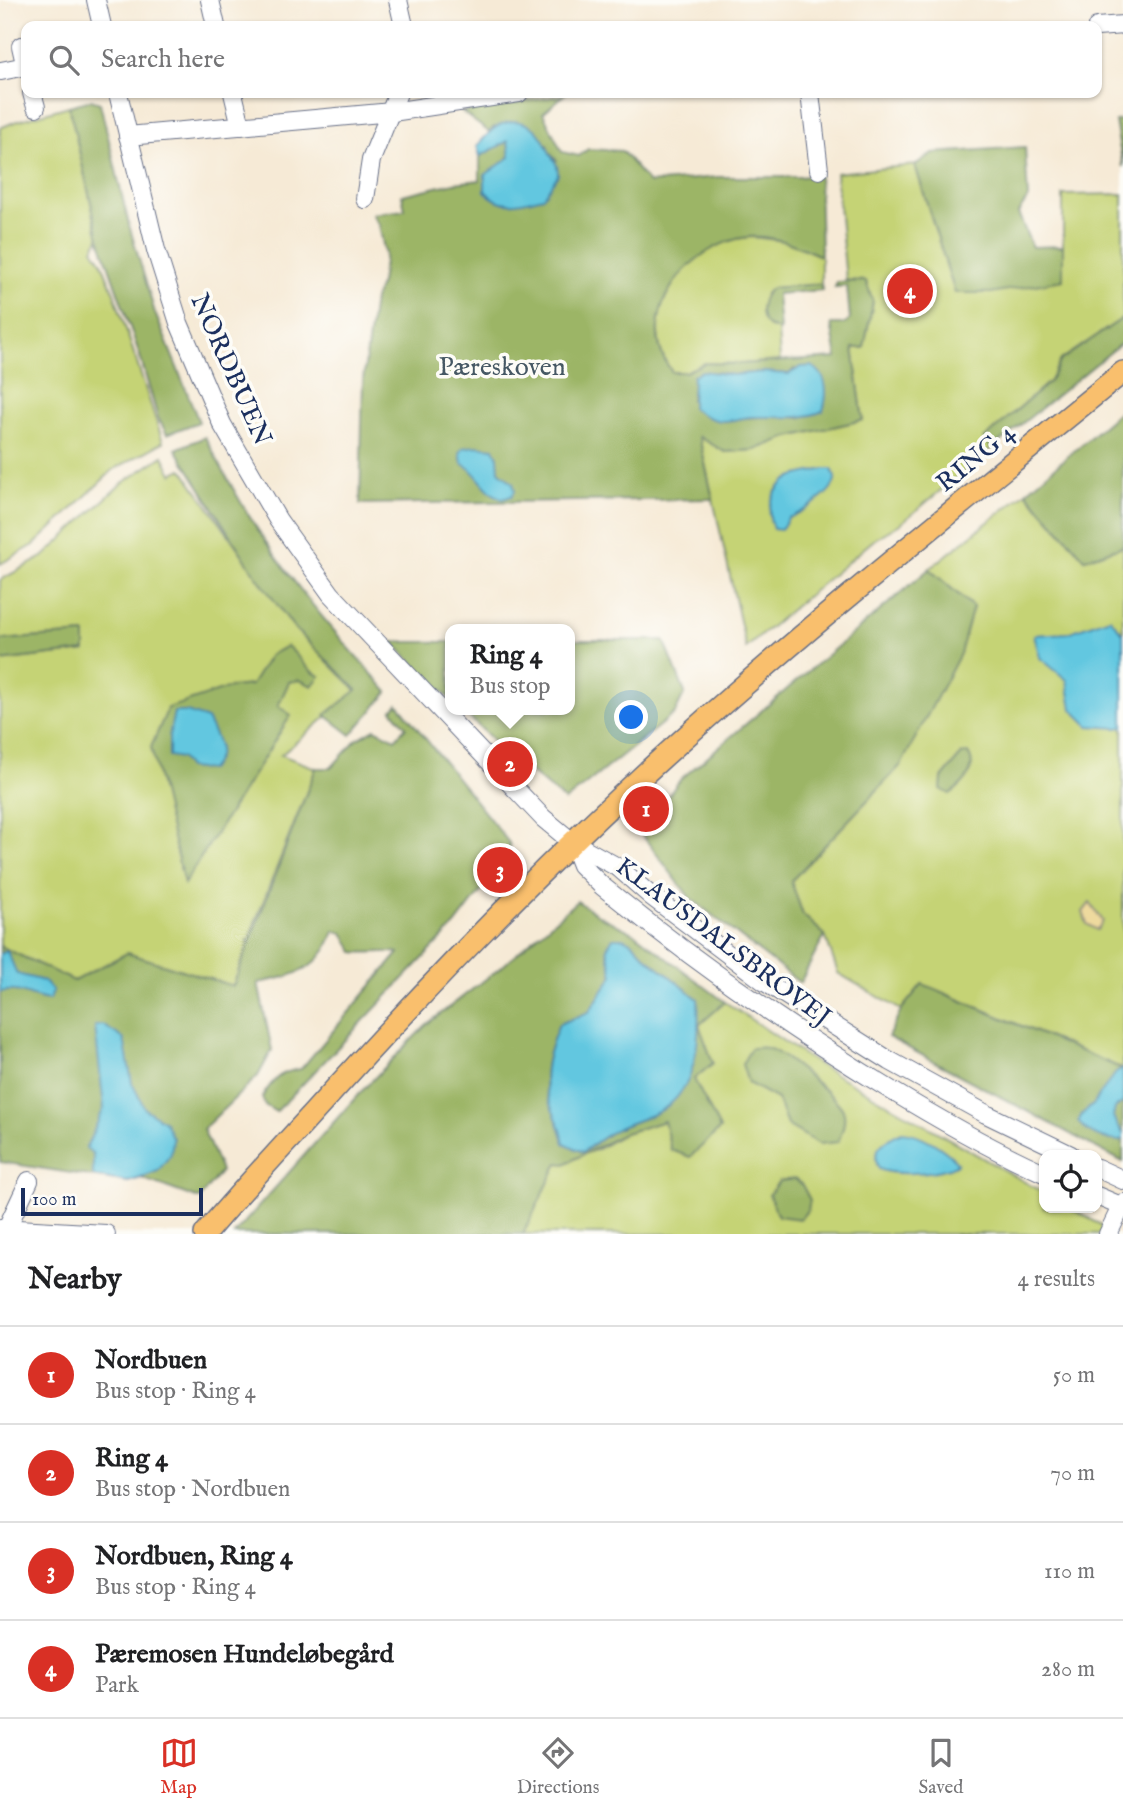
<!DOCTYPE html>
<html lang="en">
<head>
<meta charset="utf-8">
<style>
	:root { --surface:#fff; --page:#f6f6f6; --text:#202124; --muted:#757577; --line:#e0e0e0; --accent:#d93025 }
	body { margin:0; font-family:"IM FELL English",serif; background:var(--page); color:var(--text) }
	.controls { position:absolute; right:21px; bottom:21px; display:grid; overflow:hidden; border-radius:14px; box-shadow:0 2px 5px #0004 }
	.controls button { width:63px; height:63px; display:grid; place-items:center; padding:0; border:0; border-bottom:2px solid var(--line); background:var(--surface); color:var(--text); font:35px sans-serif }
	.scale { position:absolute; left:21px; bottom:18px; width:182px; box-sizing:border-box; padding-left:7px; border:4px solid #1b2f5e; border-top:0; font-size:19px; line-height:24px; white-space:nowrap; color:#1b2f5e; -webkit-text-stroke:5px #fdfcf7; paint-order:stroke }
	.you { position:absolute; left:632px; top:718px; width:24px; height:24px; margin:-18px; border:5px solid #fff; border-radius:50%; background:#1a73e8; box-shadow:0 0 0 10px #1a73e833 }
	.badge { display:grid; place-items:center; width:46px; height:46px; border-radius:50%; background:var(--accent); color:#fff; font-size:23px; font-weight:700 }
	.pin { position:absolute; translate:-50% -50%; border:4px solid #fff; box-shadow:0 2px 7px #0006 }
	.popup { position:absolute; left:445px; top:624px; width:130px; height:91px; box-sizing:border-box; display:grid; place-content:center; border-radius:14px; background:var(--surface); filter:drop-shadow(0 2px 5px #0005); font-size:23px; white-space:nowrap; color:var(--muted) }
	.popup b { font-size:26px; color:var(--text) }
	.popup::after { content:''; position:absolute; left:50%; top:100%; margin-left:-14px; border:14px solid transparent; border-top-color:var(--surface) }
	.list { margin:0; padding:0; list-style:none }
	h2 { display:flex; justify-content:space-between; align-items:center; height:91px; margin:0; padding:0 28px; font-size:30px }
	h2 small { font-size:23px; font-weight:400; color:var(--muted) }
	.list li { display:grid; grid-template-columns:46px 1fr auto; gap:21px; align-items:center; box-sizing:border-box; height:98px; padding:0 28px; border-top:2px solid var(--line) }
	.list b { display:block; font-size:26px; white-space:nowrap }
	.list p { margin:0; font-size:23px; white-space:nowrap; color:var(--muted) }
	.list em { font-size:23px; font-style:normal; color:var(--muted) }
	.icon { flex:none; width:38px; height:38px; fill:none; stroke:currentColor; stroke-width:2; stroke-linecap:round; stroke-linejoin:round }
	.map { position:relative; flex:none; width:1123px; height:1234px; overflow:hidden }
	.search { position:absolute; background:var(--surface); box-shadow:0 2px 5px #0004; left:21px; right:21px; top:21px; height:77px; display:flex; align-items:center; gap:18px; box-sizing:border-box; padding:0 24px; border-radius:14px; color:var(--muted); font-size:26px }
	.sheet { height:483px; background:var(--surface) }
	nav { display:flex; justify-content:space-around; align-items:center; box-sizing:border-box; height:98px; border-top:2px solid var(--line); background:var(--surface); font-size:19px; color:var(--muted) }
	nav a { display:grid; justify-items:center; gap:4px }
	nav .on { color:var(--accent) }
	.map>svg:first-child { display:block }
</style>
</head>
<body>
<div class="map">
<svg width="1123" height="1234" viewBox="0 0 1123 1234">
	<rect width="100%" height="100%" fill="#fdfcf7"/>
	<filter id="ink" filterUnits="userSpaceOnUse"><feTurbulence type="fractalNoise" baseFrequency=".0143" numOctaves="2"/><feDisplacementMap in="SourceGraphic" scale="14" xChannelSelector="R" yChannelSelector="G"/><feConvolveMatrix kernelMatrix="1 2 1 2 8 2 1 2 1" color-interpolation-filters="sRGB"/></filter>
	<filter id="wash" filterUnits="userSpaceOnUse"><feTurbulence type="fractalNoise" baseFrequency=".00686" numOctaves="4" result="noise"/><feDisplacementMap in="SourceGraphic" scale="28" xChannelSelector="R" yChannelSelector="G"/><feGaussianBlur stdDeviation="1.57" result="paint"/><feColorMatrix in="noise" values="0 0 0 0 0 0 0 0 0 0 0 0 0 0 0 0 0 1.4 0 .05"/><feComposite in="paint" operator="in"/></filter>
	<g filter="url(#wash)">
		<rect width="100%" height="100%" fill="#f6ead6"/>
		<g fill="#c5d375" stroke="#70816a" stroke-width="2">
			<polygon points="69,106 99,238 93,249 101,261 114,293 163,442 113,470 34,545 0,564 0,128 17,121"/>
			<polygon points="915,165 955,293 1063,280 1063,195 1123,194 1123,318 1061,360 1050,381 984,439 992,448 900,524 875,539 746,648 699,436 725,452 754,450 785,438 863,420 853,348 866,281 846,280 836,173"/>
			<path d="M752 237 785 241 821 256V284L772 288 769 327 778 329 780 361 738 364 705 363 685 372H672C636 324 675 261 725 241 733 238 744 238 752 237Z"/>
			<polygon points="163,456 172,474 182,469 295,629 357,691 281,755 316,768 256,920 233,986 127,953 74,981 0,946 0,661 85,651 85,634 0,640 0,580 43,557 121,484"/>
			<polygon points="1026,492 1085,559 1123,546 1123,1069 923,984 901,1010 838,973 825,935 803,915 791,881 901,765 973,607 929,569"/>
			<polygon points="725,1002 816,1063 1044,1193 1044,1208 1070,1208 1103,1226 1100,1234 523,1234 558,1163 598,1149 625,1133 664,1121 694,1079 713,1063 699,1025"/>
		</g>
		<g fill="#9cb566" stroke="#5c7262" stroke-width="2" fill-rule="evenodd">
			<path d="M564 95 543 113 562 152 579 156 588 149 622 151 649 183 718 177H799L819 175 821 256C798 246 774 235 749 237 689 243 630 316 672 372H685L705 363 738 364 837 358 831 324H844L850 319 847 286 835 287 837 282 866 281 873 302 864 348H853L863 420 785 438 755 450 725 452 699 437 713 499 360 504 363 380 374 299 381 283 385 254 379 225 372 214 405 210 402 195 454 183 480 180V156L508 141 510 157 556 160 548 151 547 144 494 127 489 132 462 112ZM794 369 801 418 784 416 738 418 691 400 693 388 716 372 733 375 762 372 789 374Z"/>
			<polygon points="91,100 100,103 129,225 155,313 199,422 167,434 158,418 139,353 99,238 69,106"/>
			<polygon points="1123,120 1123,167 1115,121"/>
			<polygon points="1025,147 1028,198 1018,213 1032,247 1063,246 1063,280 991,293 955,293 915,165 933,153"/>
			<path d="M821 284 822 290 777 294 780 330C778 329 770 327 768 326 756 317 761 295 772 288Z"/>
			<polygon points="1123,318 1123,342 992,448 984,439 1050,381 1061,360"/>
			<polygon points="1123,409 1123,546 1085,559 1026,492"/>
			<path d="M205 437C226 476 247 516 273 552 307 602 348 647 388 692L351 735 325 715 357 690 295 629 252 570 176 449Z"/>
			<polygon points="929,569 973,607 960,654 901,765 791,881 803,915 825,935 800,983 690,898 640,832 681,779"/>
			<polygon points="85,634 85,651 0,661 0,640"/>
			<polygon points="570,640 664,640 685,693 675,713 565,801 496,743 462,710 570,710"/>
			<polygon points="392,642 450,642 450,699"/>
			<path d="M287 646C300 656 305 670 320 676L312 686 300 680 289 682 278 706 291 715 184 884 151 747 168 708 231 687 251 685 270 655Z"/>
			<path d="M398 704 509 843 510 853 455 925 276 1112 265 1105 262 1097C274 1079 279 1072 301 1069L399 953C386 950 370 954 354 952L343 933 334 931C320 972 295 975 258 983L272 1050 258 1076 203 1129 221 1171 199 1199 141 1178 128 1182 0 1162V946L74 981 127 953 233 986 316 768H331L356 740 375 729 395 739 406 727 392 710Z"/>
			<path d="M968 753C979 769 963 785 950 794L941 789 942 778 962 754Z"/>
			<path d="M577 901 603 918 634 933 725 1002 699 1025 713 1063 694 1079 720 1129 690 1157 671 1150 664 1121 625 1133 565 1164 558 1163 523 1234H234L357 1096 426 1025 504 965ZM633 943 647 958 698 999 662 1110 614 1130 583 1152 564 1143C561 1124 555 1117 549 1101 540 1075 549 1049 559 1025L589 1012 613 975 607 948Z"/>
			<polygon points="922,984 1123,1069 1123,1162 888,1037 901,1010"/>
			<path d="M751 1048C756 1048 763 1047 767 1048 781 1051 837 1098 843 1110 847 1120 842 1133 838 1142L819 1144 787 1125 777 1099 748 1083 742 1064Z"/>
			<polygon points="795,1179 802,1185 810,1200 808,1210 800,1219 778,1216 769,1195 779,1181"/>
		</g>
		<polygon fill="#eeda9e" stroke="#84847e" stroke-width="2" points="1090,903 1103,921 1097,930 1087,924 1083,912"/>
		<g fill="#62c7e0" stroke="#3e7b9f" stroke-width="2">
			<path d="M515 121C534 124 540 132 548 149 552 161 558 160 558 175L543 197C521 203 501 210 485 191V175L510 157 508 141 480 156 477 146C491 131 494 124 515 121Z"/>
			<path d="M812 366C828 375 828 394 823 411 801 421 775 416 751 417 741 418 731 421 722 421 712 420 699 414 692 408L693 376 702 371 733 375 762 372 789 374 801 367Z"/>
			<path d="M475 446 494 448 498 457 499 471 513 483 515 491 512 496 503 499C485 493 478 472 462 463L460 453 463 448Z"/>
			<path d="M824 469H832C833 473 836 477 835 481 831 495 800 514 788 518L781 530 773 529C765 510 772 487 792 477 801 473 814 472 824 469Z"/>
			<polygon points="1110,618 1123,633 1123,727 1117,728 1089,726 1072,709 1067,680 1040,658 1034,635 1067,633"/>
			<path d="M174 712H187L207 719C217 740 227 749 210 770L188 768 181 758 169 756V736Z"/>
			<path d="M613 938H623L633 943 647 958 698 999C700 1038 698 1090 660 1111 646 1119 629 1122 615 1130 604 1136 594 1144 583 1152L564 1143C561 1124 555 1118 549 1101 540 1075 549 1049 559 1024L589 1012 613 975 607 948Z"/>
			<path d="M7 951 17 974 44 981 53 991 50 1000C29 998 22 987 0 992V954Z"/>
			<polygon points="103,1025 124,1039 132,1083 145,1109 165,1122 173,1139 171,1154 158,1171 141,1178 128,1182 93,1176 93,1154 86,1148 104,1108 95,1026"/>
			<path d="M1123 1069V1102L1115 1108 1113 1117 1123 1133V1139L1120 1141C1102 1140 1091 1136 1078 1122L1082 1114 1094 1104 1099 1095 1116 1073Z"/>
			<path d="M902 1132C922 1133 945 1149 958 1163 946 1174 894 1176 879 1169 869 1149 886 1139 902 1132Z"/>
		</g>
	</g>
	<g filter="url(#ink)">
		<g fill="none" stroke-linecap="round" stroke-linejoin="round">
			<defs>
				<g id="minor">
					<polyline points="96,0 102,26"/>
					<polyline points="210,0 216,26"/>
					<polyline points="398,0 404,26"/>
					<polyline points="1097,27 1123,25"/>
					<polyline points="21,46 26,68"/>
					<polyline points="1,71 26,66"/>
					<polyline points="32,93 36,107"/>
					<polyline points="118,93 156,250 179,323 222,424 278,520 331,594 543,818 572,842 619,868 651,896 765,982 890,1061 986,1114 1071,1155"/>
					<polyline points="233,93 241,126"/>
					<polyline points="810,93 819,170"/>
					<polyline points="128,136 392,112 519,93"/>
					<polyline points="365,199 371,160 398,93"/>
					<path d="M572 842 581 865 602 886C693 960 789 1028 889 1089 940 1120 990 1149 1044 1173"/>
					<polyline points="1097,1168 1123,1180"/>
					<polyline points="1097,1196 1123,1207"/>
					<polyline points="0,1228 106,1234"/>
					<polyline points="4,1234 29,1181"/>
					<polyline points="1108,1234 1123,1203"/>
				</g>
				<path id="major" d="M205 1234C240 1192 278 1152 315 1111 425 989 539 870 661 759 810 624 968 499 1123 372"/>
			</defs>
			<use href="#minor" stroke="#687088" stroke-width="20"/>
			<use href="#major" stroke="#687088" stroke-width="24"/>
			<use href="#minor" stroke="#fff" stroke-width="18"/>
			<use href="#major" stroke="#f9bf6d" stroke-width="21"/>
		</g>
	</g>
	<g text-anchor="middle" stroke-width="7" stroke-linejoin="round" paint-order="stroke">
		<g font-size="26" fill="#465864" stroke="#fdfcf7">
			<text x="502" y="375">Pæreskoven</text>
		</g>
		<g font-size="26" fill="#1b2f5e" stroke="#fdfcf7">
			<text transform="translate(232 369) rotate(66)" y="9">NORDBUEN</text>
			<text transform="translate(975 457) rotate(-39)" y="9">RING 4</text>
			<text transform="translate(724 941) rotate(37)" y="9">KLAUSDALSBROVEJ</text>
		</g>
	</g>
</svg>
<div class="controls">
<button><svg class="icon" aria-label="locate" viewBox="0 0 24 24"><circle cx="12" cy="12" r="6"/><path d="M12 2v4M12 18v4M2 12h4M18 12h4"/></svg></button>
</div>
<div class="scale">100 m</div>
<div class="you"></div>
<div class="pin badge" style="left:646px;top:809px">1</div>
<div class="pin badge" style="left:510px;top:764px">2</div>
<div class="popup"><b>Ring 4</b>Bus stop</div>
<div class="pin badge" style="left:500px;top:870px">3</div>
<div class="pin badge" style="left:910px;top:291px">4</div>
<div class="search"><svg class="icon" aria-label="search" viewBox="0 0 24 24"><circle cx="10" cy="10" r="6"/><path d="M15 15l6 6"/></svg>Search here</div>
</div>
<section class="sheet">
<h2>Nearby<small>4 results</small></h2>
<ul class="list">
<li><span class="badge">1</span><div><b>Nordbuen</b><p>Bus stop · Ring 4</p></div><em>50 m</em></li>
<li><span class="badge">2</span><div><b>Ring 4</b><p>Bus stop · Nordbuen</p></div><em>70 m</em></li>
<li><span class="badge">3</span><div><b>Nordbuen, Ring 4</b><p>Bus stop · Ring 4</p></div><em>110 m</em></li>
<li><span class="badge">4</span><div><b>Pæremosen Hundeløbegård</b><p>Park</p></div><em>280 m</em></li>
</ul>
</section>
<nav>
<a class="on"><svg class="icon" aria-label="map" viewBox="0 0 24 24"><path d="M3 6l6-2 6 2 6-2v14l-6 2-6-2-6 2zM9 4v14M15 6v14"/></svg>Map</a>
<a><svg class="icon" aria-label="directions" viewBox="0 0 24 24"><path d="M12 3l9 9-9 9-9-9zM9 14v-3h6M13 9l2 2-2 2"/></svg>Directions</a>
<a><svg class="icon" aria-label="saved" viewBox="0 0 24 24"><path d="M7 4h10v16l-5-4-5 4z"/></svg>Saved</a>
</nav>
</body>
</html>
